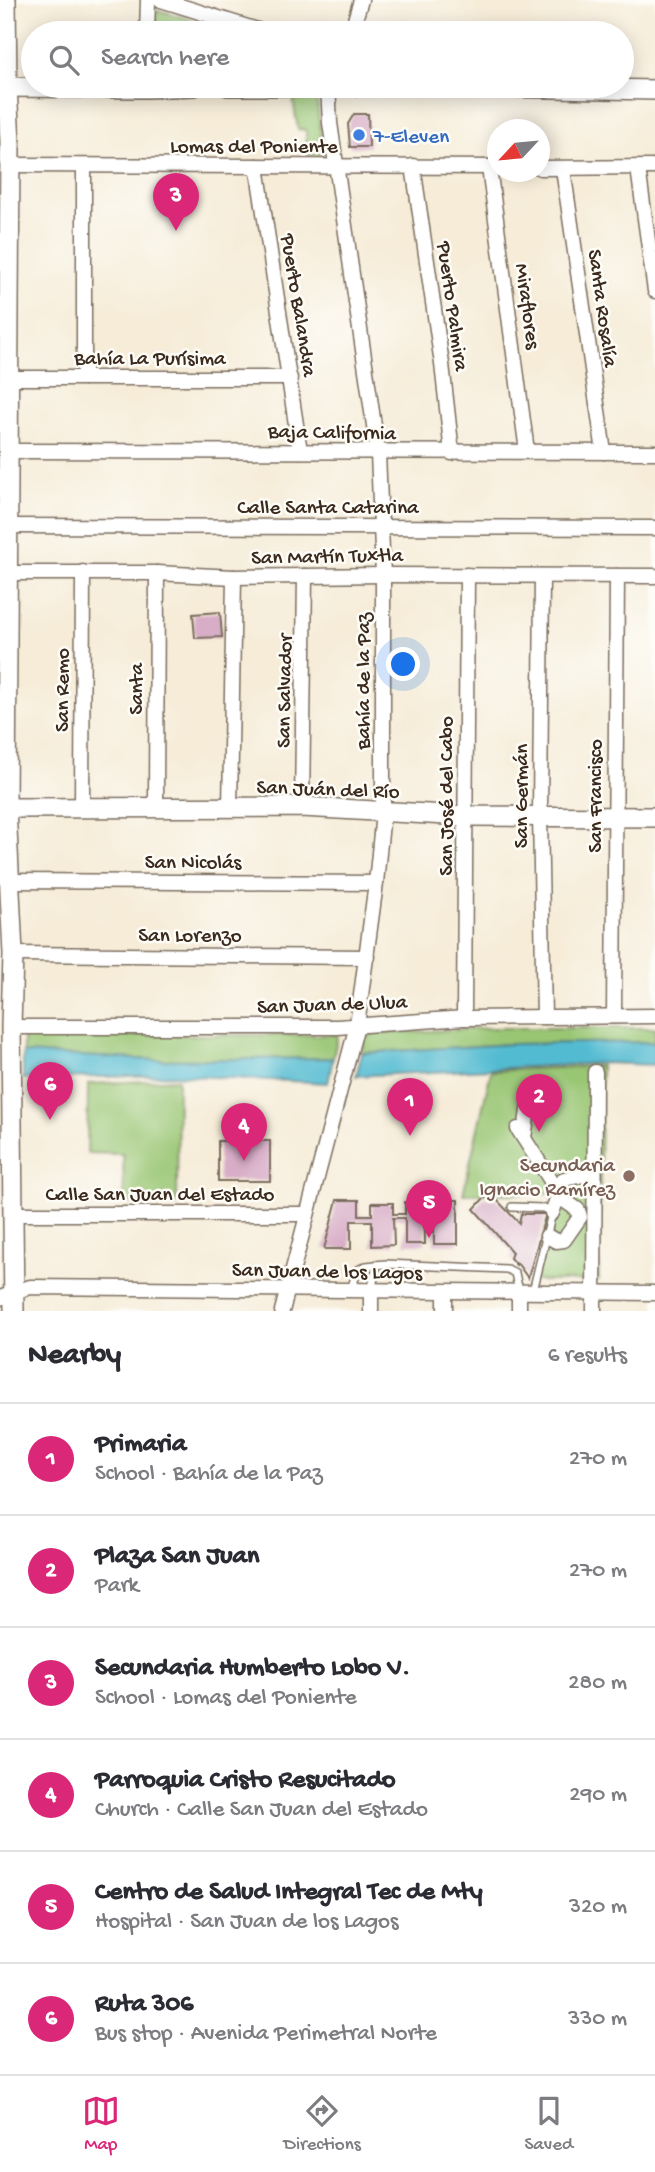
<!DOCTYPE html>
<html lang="en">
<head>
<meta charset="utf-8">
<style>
	:root { --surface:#fff; --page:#f2f2f3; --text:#2b2b33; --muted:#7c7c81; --line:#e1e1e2; --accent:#db2777 }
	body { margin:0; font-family:"Gochi Hand",sans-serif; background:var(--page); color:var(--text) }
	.compass { position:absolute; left:487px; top:119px; width:63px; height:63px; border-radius:50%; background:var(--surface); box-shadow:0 4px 18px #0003; rotate:244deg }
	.you { position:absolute; left:404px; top:665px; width:24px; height:24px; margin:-18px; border:5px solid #fff; border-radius:50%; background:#1a73e8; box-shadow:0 0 0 10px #1a73e833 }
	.badge { display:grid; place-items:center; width:46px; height:46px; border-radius:50%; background:var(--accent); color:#fff; font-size:23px; font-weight:700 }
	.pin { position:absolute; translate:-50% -58px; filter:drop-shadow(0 2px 4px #0008) }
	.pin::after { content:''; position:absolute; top:37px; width:24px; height:21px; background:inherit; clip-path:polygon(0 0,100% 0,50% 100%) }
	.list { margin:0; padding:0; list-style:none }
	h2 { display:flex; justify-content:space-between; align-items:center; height:91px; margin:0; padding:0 28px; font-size:30px }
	h2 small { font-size:23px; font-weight:400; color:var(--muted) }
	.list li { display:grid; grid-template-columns:46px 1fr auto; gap:21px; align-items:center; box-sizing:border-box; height:112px; padding:0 28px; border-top:2px solid var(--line) }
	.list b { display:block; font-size:26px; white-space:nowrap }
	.list p { margin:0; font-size:23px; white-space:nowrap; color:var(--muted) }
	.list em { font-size:23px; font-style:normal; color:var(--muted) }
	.icon { flex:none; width:38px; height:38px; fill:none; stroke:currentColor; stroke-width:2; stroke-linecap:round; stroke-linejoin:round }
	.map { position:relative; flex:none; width:655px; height:1311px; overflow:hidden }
	.search { position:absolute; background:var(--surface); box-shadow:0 4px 18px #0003; left:21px; right:21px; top:21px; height:77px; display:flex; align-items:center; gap:18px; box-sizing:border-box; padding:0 24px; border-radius:38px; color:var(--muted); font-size:26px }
	.sheet { height:763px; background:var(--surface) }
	nav { display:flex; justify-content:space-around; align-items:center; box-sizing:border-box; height:98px; border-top:2px solid var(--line); background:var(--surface); font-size:19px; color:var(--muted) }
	nav a { display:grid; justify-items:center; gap:4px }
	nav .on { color:var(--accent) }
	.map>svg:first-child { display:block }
</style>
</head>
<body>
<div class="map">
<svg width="655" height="1311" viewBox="0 0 655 1311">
	<rect width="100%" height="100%" fill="#fdfcf7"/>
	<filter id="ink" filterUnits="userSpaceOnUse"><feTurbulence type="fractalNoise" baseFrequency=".0143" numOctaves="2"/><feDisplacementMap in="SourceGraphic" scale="14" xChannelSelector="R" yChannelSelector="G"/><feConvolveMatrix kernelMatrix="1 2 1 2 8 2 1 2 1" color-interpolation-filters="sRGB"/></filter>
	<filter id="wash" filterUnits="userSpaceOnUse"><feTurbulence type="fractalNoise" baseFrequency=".00686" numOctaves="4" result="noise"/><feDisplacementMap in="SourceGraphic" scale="28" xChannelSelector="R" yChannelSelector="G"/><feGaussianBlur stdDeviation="1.57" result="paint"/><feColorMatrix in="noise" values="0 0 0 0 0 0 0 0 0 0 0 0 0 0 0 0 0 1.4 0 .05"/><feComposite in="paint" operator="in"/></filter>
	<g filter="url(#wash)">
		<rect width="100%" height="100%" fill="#f6ecd8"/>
		<g fill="#99c673" stroke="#6a7848" stroke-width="2">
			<polygon points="157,10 242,33 156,33"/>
			<polygon points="307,99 317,102 323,151 318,155 307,155 306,130 298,129 293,100"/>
			<polygon points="490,1028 655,1028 655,1042 511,1044 362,1053 365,1039 372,1034"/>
			<polygon points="23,1035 338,1035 333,1058 155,1060 23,1053"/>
			<polygon points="601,1066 599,1281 532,1281 555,1194 463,1194 491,1071"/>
			<polygon points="178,1079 177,1204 124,1202 123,1154 87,1153 88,1084"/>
		</g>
		<g fill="#53bbd1" stroke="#477278" stroke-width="2">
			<polygon points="655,1042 655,1065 604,1063 356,1076 362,1053 511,1044"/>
			<polygon points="23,1053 155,1060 333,1058 328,1083 173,1075 23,1079"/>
		</g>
		<g id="blocks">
			<g fill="#d8adc7">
				<polygon points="354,114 368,114 369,147 350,147 348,124"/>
				<polygon points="220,612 222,637 195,638 193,614"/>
				<polygon points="246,1137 254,1137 254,1141 270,1141 270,1181 218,1181 218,1141 246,1141"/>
				<polygon points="484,1198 495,1198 519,1223 521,1214 546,1214 528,1278 517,1263 516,1265 510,1258 512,1252 474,1209"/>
				<polygon points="337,1200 359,1200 359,1215 372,1215 372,1203 393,1203 393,1214 405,1214 405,1202 424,1202 425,1244 405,1244 405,1218 393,1218 394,1245 372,1246 372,1221 351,1221 351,1249 324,1249"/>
				<rect x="434" y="1200" width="24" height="44"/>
			</g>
		</g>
	</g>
	<g filter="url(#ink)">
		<use href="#blocks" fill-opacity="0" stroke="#7c6e5f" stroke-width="2"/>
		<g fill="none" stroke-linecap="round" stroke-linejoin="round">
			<defs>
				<g id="lane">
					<polyline points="512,1207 543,1208 552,1213 533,1291"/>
					<polyline points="350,1291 358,1270 366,1266 385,1264 507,1269 515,1273 519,1292"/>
					<polyline points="371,1291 377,1265"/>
				</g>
				<g id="street">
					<polyline points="161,0 267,33"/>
					<polyline points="147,33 148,0"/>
					<polyline points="351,33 361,0"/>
					<polyline points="10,165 498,167"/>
					<polyline points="257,166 300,451"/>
					<polyline points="413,166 442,364 452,453"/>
					<polyline points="489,167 527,451"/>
					<polyline points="540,168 655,167"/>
					<polyline points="638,168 655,291"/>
					<polyline points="563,169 604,452"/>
					<polyline points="9,378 290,378"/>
					<polyline points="84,378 84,167"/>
					<polyline points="9,451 655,452"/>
					<polyline points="0,526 655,528"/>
					<polyline points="0,573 157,573 234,577 383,575 655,576"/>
					<polyline points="542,576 540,816 544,1017"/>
					<polyline points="156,806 157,573"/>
					<polyline points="302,807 305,576"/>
					<polyline points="82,808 83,572"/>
					<polyline points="230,808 234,577"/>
					<polyline points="10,881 376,883"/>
					<polyline points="13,954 367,957"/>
					<polyline points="614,1016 617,576"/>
					<polyline points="464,1018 467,575"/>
					<polyline points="11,1027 337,1027 464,1018 655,1016"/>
					<polyline points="518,1129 553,1184 559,1190"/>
					<polyline points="524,1138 530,1097"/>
					<polyline points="552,1213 564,1179 594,1173"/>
					<polyline points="13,1214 307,1214"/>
					<polyline points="547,1236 556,1241 564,1240 580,1217 578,1210 558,1196"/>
					<polyline points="0,1298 30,1287 655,1293"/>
					<polyline points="282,1311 357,1025 376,883 383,813 383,575 378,453 330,123 328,86"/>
					<polyline points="371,1311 371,1292"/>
					<polyline points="445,1311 445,1292"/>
					<polyline points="519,1311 519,1293"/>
					<polyline points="594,1311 595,1072"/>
				</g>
				<g id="secondary">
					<polyline points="6,0 7,87 10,142 6,808 13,954 11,1027 14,1311"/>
					<polyline points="228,86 370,86"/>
					<polyline points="454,86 655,90"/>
					<polyline points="0,87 146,88 194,86"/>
					<polyline points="6,808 302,807 465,816 655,817"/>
				</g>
			</defs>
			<use href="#lane" stroke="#7c6e5f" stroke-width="10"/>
			<use href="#street" stroke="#7c6e5f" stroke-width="17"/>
			<use href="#secondary" stroke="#7c6e5f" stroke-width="22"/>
			<use href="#lane" stroke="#fff" stroke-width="7"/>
			<use href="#street" stroke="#fff" stroke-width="14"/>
			<use href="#secondary" stroke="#fff" stroke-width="19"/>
		</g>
	</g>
	<circle fill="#3f7fe0" stroke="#fdfcf7" stroke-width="2.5" cx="359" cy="135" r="7"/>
	<circle fill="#8d6e63" stroke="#fdfcf7" stroke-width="2.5" cx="629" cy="1176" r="7"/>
	<g text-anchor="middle" stroke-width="5" stroke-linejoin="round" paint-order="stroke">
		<g font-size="21" fill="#366cbe" stroke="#fdfcf7" text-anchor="start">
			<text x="373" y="142">7-Eleven</text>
		</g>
		<g font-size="21" fill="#3b2a1e" stroke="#fdfcf7">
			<text x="254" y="152">Lomas del Poniente</text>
			<text transform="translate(300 305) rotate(81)" y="7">Puerto Balandra</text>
			<text transform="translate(454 306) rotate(82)" y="7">Puerto Palmira</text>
			<text transform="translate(529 306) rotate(82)" y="7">Miraflores</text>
			<text transform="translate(604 308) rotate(82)" y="7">Santa Rosalía</text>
			<text x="150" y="364">Bahía La Purísima</text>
			<text transform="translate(332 431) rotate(1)" y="7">Baja California</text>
			<text x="328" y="513">Calle Santa Catarina</text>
			<text transform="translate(327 555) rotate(-1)" y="7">San Martín Tuxtla</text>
			<text transform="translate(362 681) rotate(-90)" y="7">Bahía de la Paz</text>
			<text transform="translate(135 689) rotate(-90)" y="7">Santa</text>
			<text transform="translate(61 690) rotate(-90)" y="7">San Remo</text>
			<text transform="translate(283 691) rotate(-89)" y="7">San Salvador</text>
			<text transform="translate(328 788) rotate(2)" y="7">San Juán del Río</text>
			<text transform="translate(445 796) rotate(-90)" y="7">San José del Cabo</text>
			<text transform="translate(520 796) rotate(-90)" y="7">San Germán</text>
			<text transform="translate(594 796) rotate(-90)" y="7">San Francisco</text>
			<text x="193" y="868">San Nicolás</text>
			<text x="190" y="941">San Lorenzo</text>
			<text transform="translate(332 1003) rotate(-2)" y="7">San Juan de Ulua</text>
			<text x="160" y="1200">Calle San Juan del Estado</text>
			<text transform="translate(327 1270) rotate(1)" y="7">San Juan de los Lagos</text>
		</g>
		<g font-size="21" fill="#785e54" stroke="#fdfcf7" text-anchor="end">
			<text x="615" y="1171">Secundaria<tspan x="615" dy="24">Ignacio Ramírez</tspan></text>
		</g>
	</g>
</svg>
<svg class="compass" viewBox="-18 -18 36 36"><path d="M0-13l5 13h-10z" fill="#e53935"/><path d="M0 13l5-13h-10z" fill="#7c7c81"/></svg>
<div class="you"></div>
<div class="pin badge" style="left:410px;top:1136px">1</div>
<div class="pin badge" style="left:539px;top:1132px">2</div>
<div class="pin badge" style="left:176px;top:231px">3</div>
<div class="pin badge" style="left:244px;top:1161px">4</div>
<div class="pin badge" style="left:429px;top:1238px">5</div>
<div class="pin badge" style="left:50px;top:1120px">6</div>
<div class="search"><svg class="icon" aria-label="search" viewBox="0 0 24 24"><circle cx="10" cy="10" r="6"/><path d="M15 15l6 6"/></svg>Search here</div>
</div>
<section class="sheet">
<h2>Nearby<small>6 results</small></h2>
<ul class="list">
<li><span class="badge">1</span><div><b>Primaria</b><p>School · Bahía de la Paz</p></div><em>270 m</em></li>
<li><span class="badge">2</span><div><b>Plaza San Juan</b><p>Park</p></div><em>270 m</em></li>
<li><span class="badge">3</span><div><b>Secundaria Humberto Lobo V.</b><p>School · Lomas del Poniente</p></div><em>280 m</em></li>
<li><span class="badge">4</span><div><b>Parroquia Cristo Resucitado</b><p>Church · Calle San Juan del Estado</p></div><em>290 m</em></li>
<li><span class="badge">5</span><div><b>Centro de Salud Integral Tec de Mty</b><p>Hospital · San Juan de los Lagos</p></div><em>320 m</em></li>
<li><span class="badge">6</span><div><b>Ruta 306</b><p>Bus stop · Avenida Perimetral Norte</p></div><em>330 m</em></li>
</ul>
</section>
<nav>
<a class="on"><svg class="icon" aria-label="map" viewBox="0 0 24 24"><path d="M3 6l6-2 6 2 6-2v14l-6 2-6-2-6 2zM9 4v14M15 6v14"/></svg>Map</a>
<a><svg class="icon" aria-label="directions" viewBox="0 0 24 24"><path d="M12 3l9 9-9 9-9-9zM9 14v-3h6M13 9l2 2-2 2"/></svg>Directions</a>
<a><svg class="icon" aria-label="saved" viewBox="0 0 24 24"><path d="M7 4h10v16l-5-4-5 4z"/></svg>Saved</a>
</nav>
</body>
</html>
